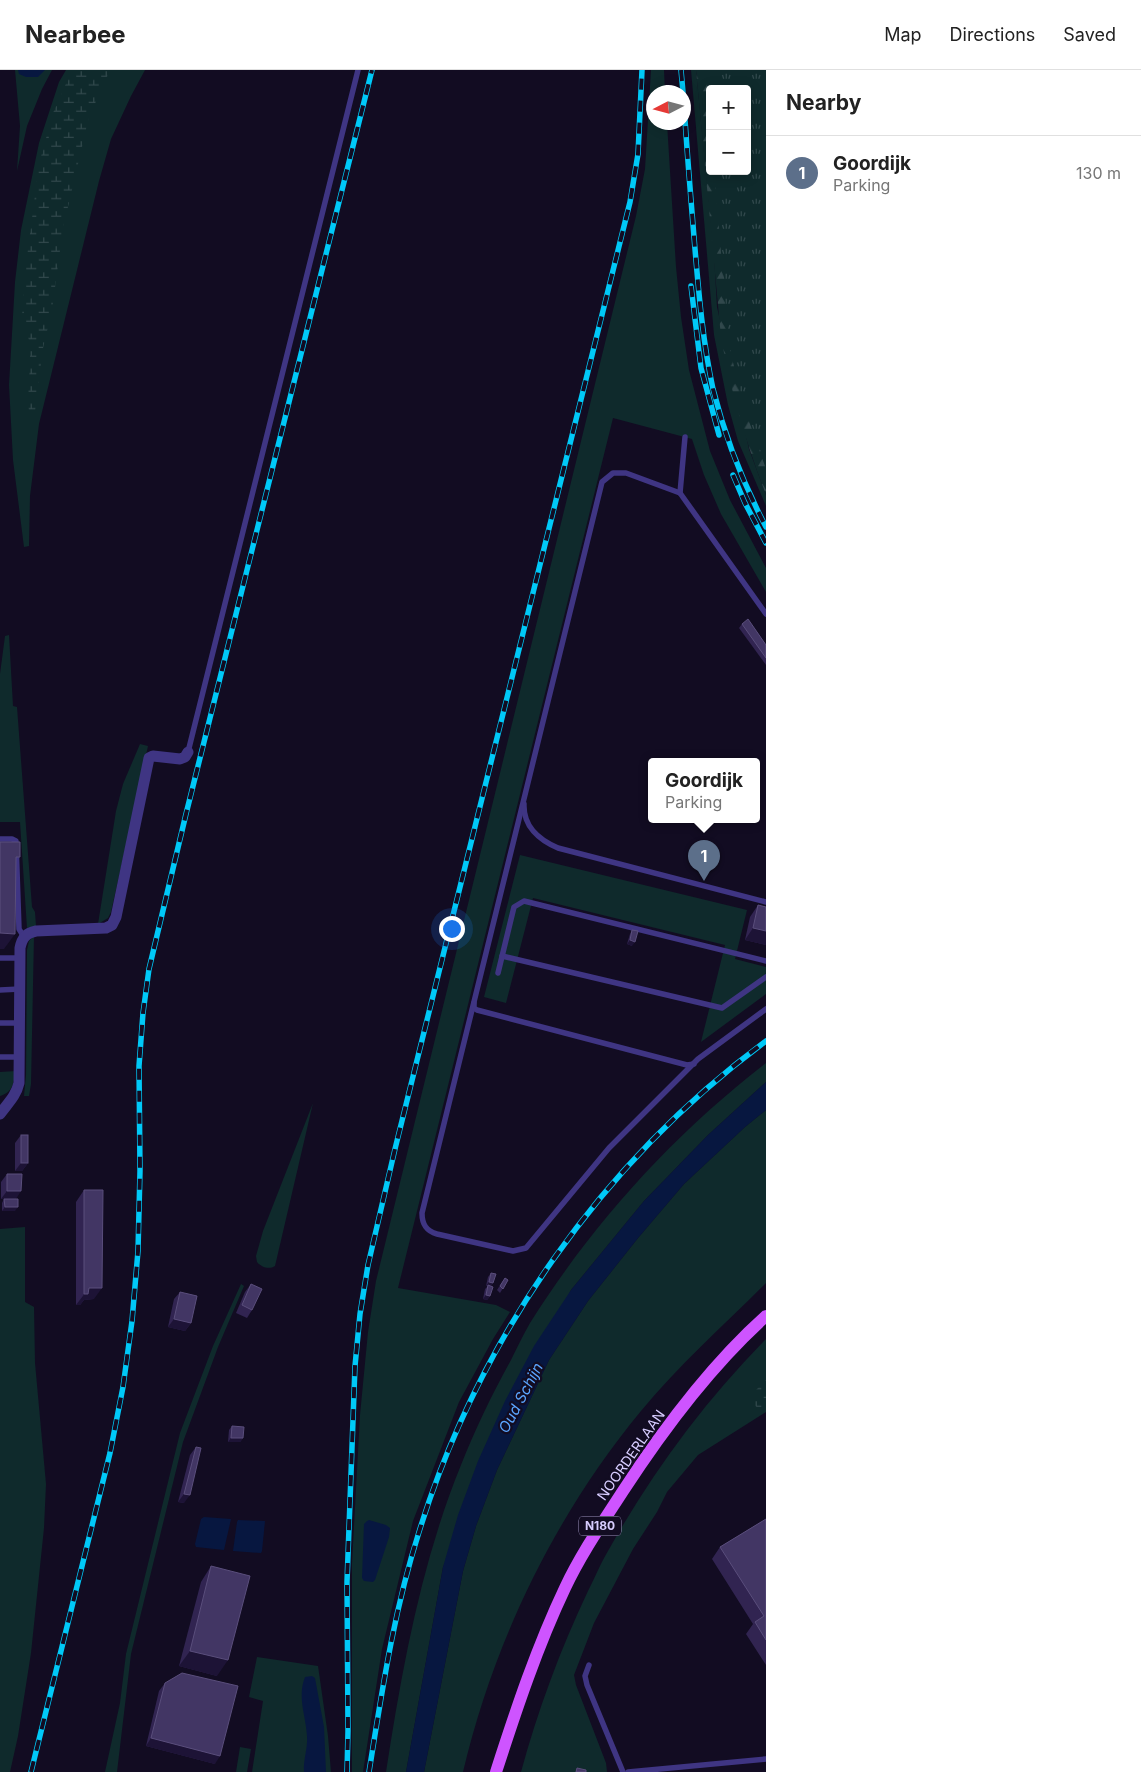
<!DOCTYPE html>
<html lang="en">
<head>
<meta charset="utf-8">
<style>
	:root { --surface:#fff; --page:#f6f6f6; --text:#222; --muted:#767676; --line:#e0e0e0; --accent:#136d82 }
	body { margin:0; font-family:Inter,sans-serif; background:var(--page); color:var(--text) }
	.controls { position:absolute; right:15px; top:15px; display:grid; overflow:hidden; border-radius:5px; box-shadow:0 2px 12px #0003 }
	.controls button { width:45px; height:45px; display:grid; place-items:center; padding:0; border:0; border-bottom:1px solid var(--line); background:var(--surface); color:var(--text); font:25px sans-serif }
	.compass { position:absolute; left:646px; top:15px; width:45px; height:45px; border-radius:50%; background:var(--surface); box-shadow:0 2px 12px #0003; rotate:264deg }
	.you { position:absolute; left:451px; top:858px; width:18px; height:18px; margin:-12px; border:4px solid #fff; border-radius:50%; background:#1a73e8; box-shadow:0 0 0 8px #1a73e833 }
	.badge { display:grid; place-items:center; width:32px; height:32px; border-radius:50%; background:var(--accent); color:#fff; font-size:16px; font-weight:700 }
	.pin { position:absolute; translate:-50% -41px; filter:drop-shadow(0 1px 2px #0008) }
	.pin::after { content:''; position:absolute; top:26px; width:18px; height:15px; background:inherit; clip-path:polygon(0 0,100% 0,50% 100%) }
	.popup { position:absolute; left:648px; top:688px; width:112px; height:65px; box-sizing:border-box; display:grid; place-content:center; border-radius:5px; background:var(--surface); filter:drop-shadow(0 1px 4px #0005); font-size:16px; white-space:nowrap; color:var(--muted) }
	.popup b { font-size:19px; color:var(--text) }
	.popup::after { content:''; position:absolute; left:50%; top:100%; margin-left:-10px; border:10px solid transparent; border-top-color:var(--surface) }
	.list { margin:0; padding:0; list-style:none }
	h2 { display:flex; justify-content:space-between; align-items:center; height:65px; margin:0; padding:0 20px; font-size:21px }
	h2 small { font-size:16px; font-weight:400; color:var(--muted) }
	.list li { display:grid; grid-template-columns:32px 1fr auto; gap:15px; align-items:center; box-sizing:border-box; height:75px; padding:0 20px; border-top:1px solid var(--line) }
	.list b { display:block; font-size:19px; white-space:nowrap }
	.list p { margin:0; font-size:16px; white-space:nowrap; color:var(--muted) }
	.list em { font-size:16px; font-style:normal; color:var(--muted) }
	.map { position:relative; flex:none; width:766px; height:1702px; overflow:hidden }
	header { display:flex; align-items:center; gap:30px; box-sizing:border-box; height:70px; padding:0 25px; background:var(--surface); border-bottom:1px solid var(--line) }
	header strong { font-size:24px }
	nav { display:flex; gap:28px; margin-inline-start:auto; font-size:18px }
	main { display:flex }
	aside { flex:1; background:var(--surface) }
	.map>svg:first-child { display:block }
</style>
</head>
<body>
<header>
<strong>Nearbee</strong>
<nav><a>Map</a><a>Directions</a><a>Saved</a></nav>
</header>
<main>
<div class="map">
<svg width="766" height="1702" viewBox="0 0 766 1702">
	<defs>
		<pattern id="forest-firs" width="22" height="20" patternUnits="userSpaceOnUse" patternTransform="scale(1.25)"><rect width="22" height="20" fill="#0f2a2c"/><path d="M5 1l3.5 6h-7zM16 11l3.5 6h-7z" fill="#31484c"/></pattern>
		<pattern id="wetland-marsh" width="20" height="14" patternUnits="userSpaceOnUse" patternTransform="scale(1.25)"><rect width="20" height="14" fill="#0f2a2c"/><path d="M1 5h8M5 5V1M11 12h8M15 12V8" fill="none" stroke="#31484c"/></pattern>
		<pattern id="park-tufts" width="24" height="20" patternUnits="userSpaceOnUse" patternTransform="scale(1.25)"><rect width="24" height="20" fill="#0f2a2c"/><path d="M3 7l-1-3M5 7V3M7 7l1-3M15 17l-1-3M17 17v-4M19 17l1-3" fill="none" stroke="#31484c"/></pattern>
	</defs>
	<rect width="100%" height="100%" fill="#120c22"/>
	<g fill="#0f2a2c">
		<polygon points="15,0 52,0 42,19 27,56 17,101 20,56"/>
		<polygon points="66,0 145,0 131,26 111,69 99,111 39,354 30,426 29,476 24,477 13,390 9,315 15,212 21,160 39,73 59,12"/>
		<polygon points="651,0 664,0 665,22 654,22 654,52 667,53 676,197 681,247 689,300 710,381 730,430 766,498 766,522 721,444 704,405 692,369 613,348 398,1218 496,1235 510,1242 493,1269 459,1332 413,1451 382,1579 363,1702 352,1702 352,1493 360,1345 368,1262 376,1211 636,146 645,99"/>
		<polygon points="691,0 696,0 714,184 717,237 749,379 766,425 766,436 738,371 728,335 714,265"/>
		<polygon points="9,565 13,636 17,637 32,837 35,842 36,856 27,858 20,752 0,752 0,604 5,566"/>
		<polygon points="140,674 148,676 111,842 108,848 98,854 116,741 123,714"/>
		<polygon points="520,785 747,840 735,889 766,897 766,924 701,972 725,875 533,828 506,933 484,927"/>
		<polygon points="34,866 31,1014 29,1026 24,1026 26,1005 27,880 29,871"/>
		<path d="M766 993V1012L708 1065 644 1131 571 1220 443 1497 406 1702H386C402 1599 421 1493 461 1395 475 1360 492 1324 511 1290 517 1278 523 1265 530 1253 593 1153 673 1065 766 993Z"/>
		<path d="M16 1001C13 1014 13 1022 0 1026V1002Z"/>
		<path d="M313 1033 275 1196C269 1200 261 1197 257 1192L256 1186 263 1161Z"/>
		<path d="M766 1040V1213C724 1255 679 1295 641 1341 555 1445 494 1571 463 1702H424L463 1501 476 1456 497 1400 549 1290 588 1231 638 1168 684 1114 745 1057Z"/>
		<polygon points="25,1157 25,1232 34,1237 35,1293 46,1414 44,1458 31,1583 18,1666 10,1702 0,1702 0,1159"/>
		<polygon points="241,1214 244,1216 218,1277 183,1372 131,1584 117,1702 105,1702 120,1633 126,1584 180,1363 213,1276"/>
		<path d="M766 1269V1342L698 1385 667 1422 657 1442 633 1479 594 1553 574 1605 576 1615 606 1693 607 1702H521C538 1640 560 1580 588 1521 595 1508 600 1494 608 1481 651 1404 704 1332 766 1269Z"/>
		<polygon points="257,1587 318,1596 328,1666 331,1702 252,1702 263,1631 249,1627"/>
		<polygon points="240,1677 251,1679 247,1702 236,1702"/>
	</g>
	<path fill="url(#forest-firs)" fill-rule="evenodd" d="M696 0H766V425C746 372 731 323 721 267ZM710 19H747V101H710Z"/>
	<g fill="url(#wetland-marsh)">
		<path d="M72 0H110L89 47 63 158 52 240 43 278 34 349H30C26 326 31 301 30 278 30 267 24 259 22 248L26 195 39 94 53 43Z"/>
		<polygon points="766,1310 766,1335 758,1340 750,1326"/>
	</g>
	<polygon fill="url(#park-tufts)" points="706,0 766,0 766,399 744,337 729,276 714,101 747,101 747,19 710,19 710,51"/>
	<g fill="#071740">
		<polygon points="18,0 45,0 38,7 26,7 19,4"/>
		<polygon points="766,1012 766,1040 745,1057 684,1114 638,1168 588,1231 549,1290 497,1400 476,1456 463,1501 424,1702 406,1702 443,1497 458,1445 478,1391 505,1331 534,1276 571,1220 644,1131 708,1065"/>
		<polygon points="204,1447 231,1449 224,1480 196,1477 195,1474 201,1449"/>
		<polygon points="238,1450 265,1451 262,1481 261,1483 233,1481 237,1452"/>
		<polygon points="369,1450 386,1455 390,1458 389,1467 375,1510 373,1512 364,1511 362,1508 364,1454 367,1451"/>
		<path d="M312 1606 315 1608 324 1657 326 1702H304C303 1690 308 1678 307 1666 306 1646 297 1627 305 1607Z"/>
	</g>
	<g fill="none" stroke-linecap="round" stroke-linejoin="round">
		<g stroke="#3f3583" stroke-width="5.5">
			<polyline points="680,423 685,367"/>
			<path d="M766 544 680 423 626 403H613L602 412 422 1143C422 1154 426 1161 437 1164L513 1181 526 1178 609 1078 698 989 766 939"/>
			<polyline points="188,682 358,0"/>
			<path d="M524 734C523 756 539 770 558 778L766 832"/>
			<polyline points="0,769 12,769 16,771 19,859 24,867"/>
			<polyline points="502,886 722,938 766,907"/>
			<polyline points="0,888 20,888"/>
			<polyline points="498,903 514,837 524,831 766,891"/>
			<polyline points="0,920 20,919"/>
			<polyline points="474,933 474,938 477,940 687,995 694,994"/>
			<polyline points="0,953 20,953"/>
			<polyline points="0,987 20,987"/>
			<polyline points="589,1595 585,1606 587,1615 623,1702"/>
			<polyline points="628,1702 766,1689"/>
		</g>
		<path stroke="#3f3583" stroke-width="11" d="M0 1044C8 1033 16 1026 19 1013L20 878C22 868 26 863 36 861L106 858 112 855 116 847 148 693 149 688 153 686 180 689 185 687 188 682"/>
		<path stroke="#ce54ff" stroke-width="12" d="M496 1702C516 1640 537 1577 565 1518 581 1484 603 1452 623 1421 664 1358 710 1296 766 1246"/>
		<defs>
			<g id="rail">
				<polyline points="681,0 683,22"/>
				<path d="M684 34C687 83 691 131 695 179 699 226 703 273 713 319 725 367 743 413 766 457"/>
				<polyline points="691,216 701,298 719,365"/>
				<polyline points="733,405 745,433 766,473"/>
				<polyline points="31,1702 110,1383 123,1317 132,1251 138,1181 140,1101 139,996 143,943 149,899 186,744 372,0"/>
				<polyline points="347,1702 348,1661 347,1512 355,1296 360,1244 368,1195 395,1079 630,132 638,84 642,0"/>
				<path d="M369 1702C382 1621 394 1540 419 1462 479 1268 602 1092 766 971"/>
			</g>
		</defs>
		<use href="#rail" stroke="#00c9f8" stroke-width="5.5"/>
		<use href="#rail" stroke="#120c22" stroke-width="4" stroke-dasharray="11" stroke-linecap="butt"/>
	</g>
	<g fill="#312451">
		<polygon points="742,554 766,575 766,595 739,558"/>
		<polygon points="758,835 766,875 745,870 750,847"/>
		<polygon points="632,860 632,876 627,874 630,864"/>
		<polygon points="21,1065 28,1093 22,1101 15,1101 15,1073"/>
		<polygon points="7,1104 16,1129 15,1141 2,1141 2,1133 4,1129 1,1129 1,1112"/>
		<polygon points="84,1120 94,1229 84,1230 80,1235 76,1235 76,1132"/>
		<polygon points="491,1203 490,1226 487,1230 483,1229 485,1219 488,1216 486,1216 488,1207"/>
		<polygon points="505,1208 508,1210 500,1223 497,1220"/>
		<polygon points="251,1214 252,1240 247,1248 236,1243 245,1222"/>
		<polygon points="180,1222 191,1253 185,1261 168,1257 174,1229"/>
		<polygon points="232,1356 243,1368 240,1372 228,1372 229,1360"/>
		<polygon points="196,1377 184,1433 178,1432 190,1385"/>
		<polygon points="766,1449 766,1595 746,1564 753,1554 712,1489 720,1477"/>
		<polygon points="211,1496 217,1606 179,1596 201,1512"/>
		<polygon points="165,1613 215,1694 146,1676 159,1621"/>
	</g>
	<g fill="#1d1336">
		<polygon points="753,858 766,861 766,875 745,870"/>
		<polygon points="0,863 15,864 4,879 0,879"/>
		<polygon points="630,870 635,872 632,876 627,874"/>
		<polygon points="21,1093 28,1093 22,1101 15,1101"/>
		<polygon points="7,1121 21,1121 16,1129 1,1129"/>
		<polygon points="5,1137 18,1137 15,1141 2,1141"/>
		<polygon points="489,1212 493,1213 491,1217 486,1216"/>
		<polygon points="89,1218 102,1218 94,1229 84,1230 80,1235 76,1235"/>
		<polygon points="486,1225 490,1226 487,1230 483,1229"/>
		<polygon points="174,1249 191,1253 185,1261 168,1257"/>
		<polygon points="231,1368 243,1368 240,1372 228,1372"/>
		<polygon points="184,1424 190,1425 184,1433 178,1432"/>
		<polygon points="190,1581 228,1590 217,1606 179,1596"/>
		<polygon points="151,1668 220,1686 215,1694 146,1676"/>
	</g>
	<g fill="#423664" stroke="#5a4e7c">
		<polygon points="748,549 766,575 766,588 742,554"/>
		<polygon points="0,772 20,772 20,787 16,787 15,864 0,863"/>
		<polygon points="758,835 766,837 766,861 753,858"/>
		<polygon points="632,860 638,861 635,872 630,870"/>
		<rect x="21" y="1065" width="7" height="28"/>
		<polygon points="7,1104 22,1104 21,1121 7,1121"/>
		<polygon points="84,1120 103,1120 102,1218 89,1218 88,1224 84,1224"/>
		<polygon points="4,1129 18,1129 18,1137 5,1137"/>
		<polygon points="491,1203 496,1204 493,1213 489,1212"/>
		<polygon points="505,1208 508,1210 503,1219 500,1216"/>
		<polygon points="251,1214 262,1219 252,1240 242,1235"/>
		<polygon points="488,1215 493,1217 490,1226 486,1225"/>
		<polygon points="180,1222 197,1226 191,1253 174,1249"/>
		<polygon points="232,1356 244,1357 243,1368 231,1368"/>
		<polygon points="196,1377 201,1378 190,1425 184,1424"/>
		<polygon points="766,1449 766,1570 755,1552 764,1546 720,1477"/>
		<polygon points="211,1496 250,1506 228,1590 190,1581"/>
		<polygon points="182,1603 238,1616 220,1686 151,1668 165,1613"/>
		<polygon points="577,1698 586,1700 586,1702 576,1702"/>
	</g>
	<g text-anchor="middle" stroke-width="4.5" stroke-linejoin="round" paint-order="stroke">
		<rect fill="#120c22" stroke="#9c93bd" stroke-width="1" x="579" y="1446.5" width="42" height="19" rx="4"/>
		<g font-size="12" font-weight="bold" fill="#d7cdff">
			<text x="600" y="1460">N180</text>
		</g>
		<g font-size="14" fill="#d7cdff" stroke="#120c22">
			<text transform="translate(631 1385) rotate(-55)" y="5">NOORDERLAAN</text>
		</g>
		<g font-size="15" font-style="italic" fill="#5ba5ff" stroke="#120c22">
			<text transform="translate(521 1328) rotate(-62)" y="5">Oud Schijn</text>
		</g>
	</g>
</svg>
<div class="controls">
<button>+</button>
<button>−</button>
</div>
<svg class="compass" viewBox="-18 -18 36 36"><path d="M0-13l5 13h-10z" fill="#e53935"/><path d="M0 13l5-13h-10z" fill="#767676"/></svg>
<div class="you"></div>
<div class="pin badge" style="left:704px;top:811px;background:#5c6f8a">1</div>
<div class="popup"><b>Goordijk</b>Parking</div>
</div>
<aside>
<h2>Nearby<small></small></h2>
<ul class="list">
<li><span class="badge" style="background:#5c6f8a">1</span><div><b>Goordijk</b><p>Parking</p></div><em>130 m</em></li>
</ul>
</aside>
</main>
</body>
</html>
